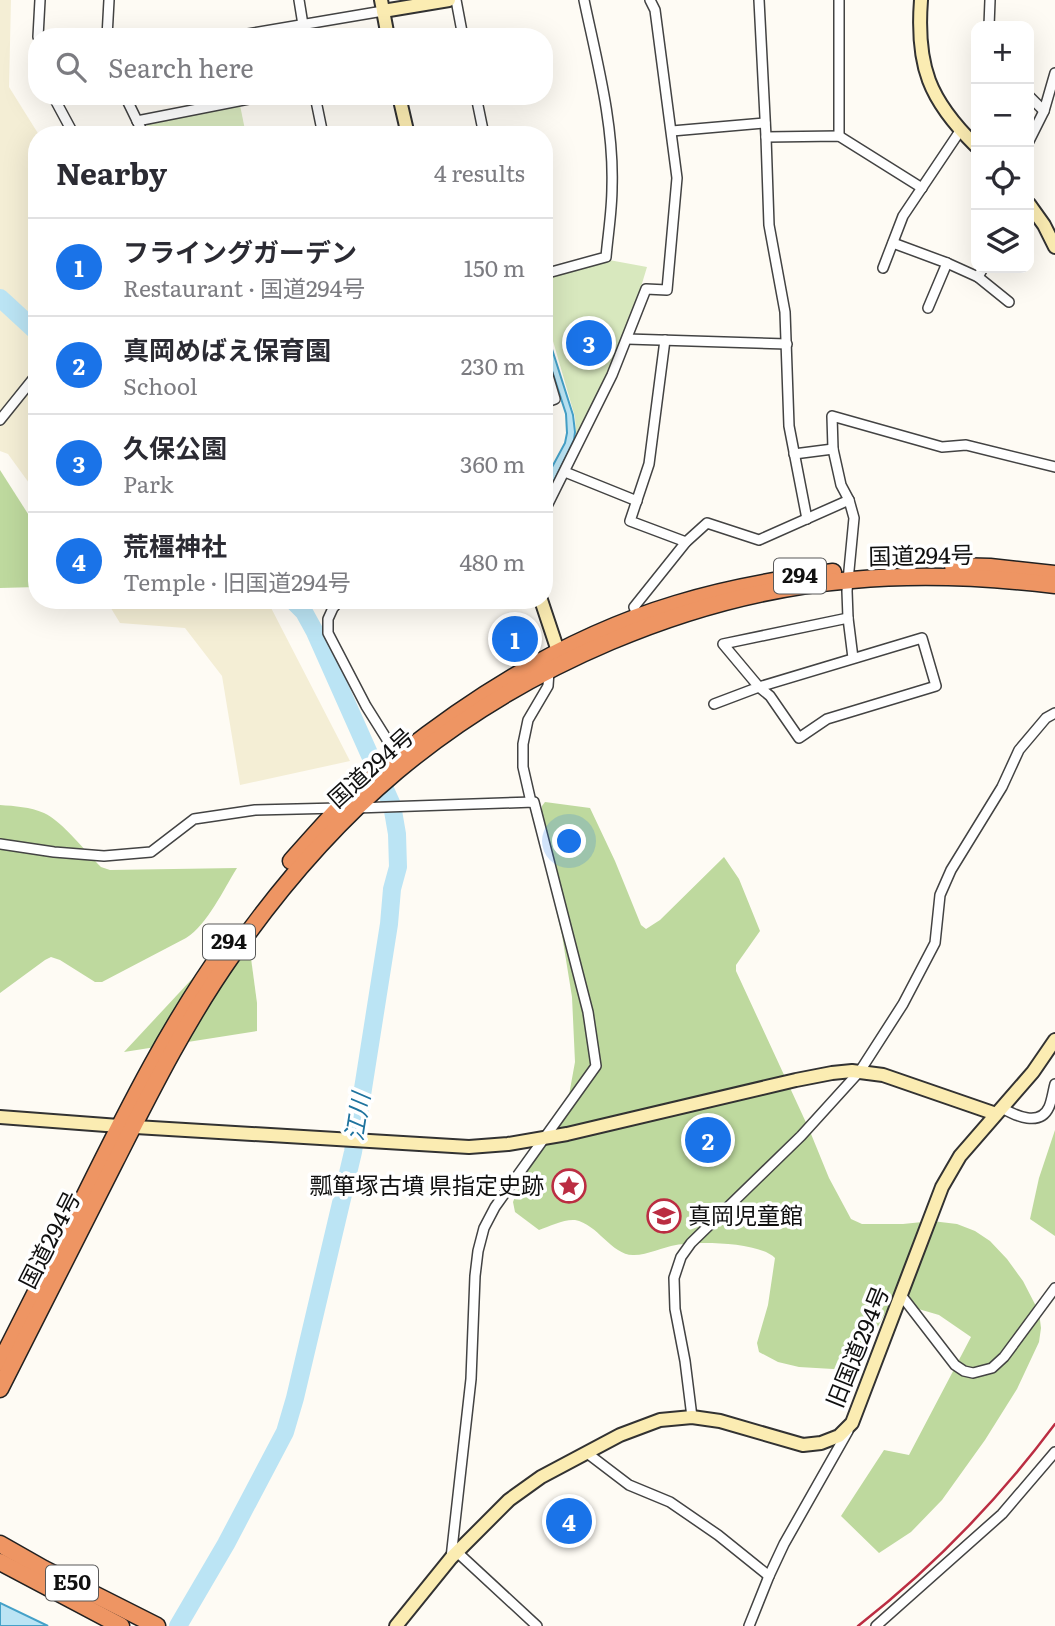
<!DOCTYPE html>
<html lang="en">
<head>
<meta charset="utf-8">
<style>
	:root { --surface:#fff; --page:#f2f2f3; --text:#2b2b33; --muted:#7c7c81; --line:#e1e1e2; --accent:#1a73e8 }
	body { margin:0; font-family:Literata,"Noto Sans JP",serif; background:var(--page); color:var(--text) }
	.controls { position:absolute; right:21px; top:21px; display:grid; overflow:hidden; border-radius:14px; box-shadow:0 7px 28px #0002 }
	.controls button { width:63px; height:63px; display:grid; place-items:center; padding:0; border:0; border-bottom:2px solid var(--line); background:var(--surface); color:var(--text); font:35px sans-serif }
	.you { position:absolute; left:570px; top:842px; width:24px; height:24px; margin:-18px; border:5px solid #fff; border-radius:50%; background:#1a73e8; box-shadow:0 0 0 10px #1a73e833 }
	.badge { display:grid; place-items:center; width:46px; height:46px; border-radius:50%; background:var(--accent); color:#fff; font-size:23px; font-weight:700 }
	.pin { position:absolute; translate:-50% -50%; border:4px solid #fff; box-shadow:0 2px 7px #0006 }
	.list { margin:0; padding:0; list-style:none }
	h2 { display:flex; justify-content:space-between; align-items:center; height:91px; margin:0; padding:0 28px; font-size:30px }
	h2 small { font-size:23px; font-weight:400; color:var(--muted) }
	.list li { display:grid; grid-template-columns:46px 1fr auto; gap:21px; align-items:center; box-sizing:border-box; height:98px; padding:0 28px; border-top:2px solid var(--line) }
	.list b { display:block; font-size:26px; white-space:nowrap }
	.list p { margin:0; font-size:23px; white-space:nowrap; color:var(--muted) }
	.list em { font-size:23px; font-style:normal; color:var(--muted) }
	.icon { flex:none; width:38px; height:38px; fill:none; stroke:currentColor; stroke-width:2; stroke-linecap:round; stroke-linejoin:round }
	.map { position:relative; flex:none; width:1055px; height:1626px; overflow:hidden }
	.search { position:absolute; background:var(--surface); box-shadow:0 7px 28px #0002; left:28px; top:28px; width:525px; height:77px; display:flex; align-items:center; gap:18px; box-sizing:border-box; padding:0 24px; border-radius:28px; color:var(--muted); font-size:26px }
	.panel { position:absolute; background:var(--surface); box-shadow:0 7px 28px #0002; left:28px; top:126px; width:525px; height:483px; border-radius:28px }
	.map>svg:first-child { display:block }
</style>
</head>
<body>
<div class="map">
<svg width="1055" height="1626" viewBox="0 0 1055 1626">
	<rect width="100%" height="100%" fill="#fefbf4"/>
	<g fill="#f4eed5">
		<polygon points="0,0 11,0 9,87 39,135 37,135 37,494 8,454 0,451"/>
		<polygon points="106,600 267,600 350,761 240,785 222,676 185,628 120,623"/>
	</g>
	<g fill="#d8e8be">
		<polygon points="240,105 246,135 148,135 145,129 149,122"/>
		<polygon points="609,260 647,267 614,376 575,442 576,434 575,417 544,310 544,279"/>
	</g>
	<g fill="#bed99e">
		<polygon points="0,470 37,528 37,587 0,588"/>
		<path d="M545 802 590 808 615 861 641 925 646 929 660 920 724 857 739 879 760 931 736 965V971L809 1129 829 1178 851 1219 862 1224H903L932 1221 957 1224 975 1231 990 1241 1007 1259 1023 1281 1039 1312 1041 1328 1039 1342 1017 1389 985 1440 942 1500 911 1532 879 1553 841 1516 884 1450 909 1455 971 1337 939 1315 915 1308 898 1305 886 1312 856 1366 850 1370 799 1367 778 1362 759 1352 757 1343 768 1305 775 1258C760 1242 697 1241 676 1245 663 1247 648 1255 634 1255 612 1256 598 1224 575 1220 564 1219 550 1226 539 1230L515 1212 513 1202 521 1182 560 1119 569 1095 575 1062 572 997 562 935 542 851V806Z"/>
		<path d="M0 805C15 806 30 807 44 813 62 821 86 852 101 867L110 870 237 868C223 890 208 924 186 938L102 982H95L60 960 51 957 45 960 0 993Z"/>
		<polygon points="246,921 257,1003 257,1031 124,1052"/>
		<polygon points="1055,1130 1055,1236 1030,1219 1039,1178"/>
	</g>
	<g fill="#bbe4f4" stroke="#45a1c8" stroke-width="2">
		<polygon points="544,324 573,415 575,432 574,440 544,502 544,482 565,443 567,433 566,414 544,346"/>
		<polygon points="0,1603 48,1626 0,1626"/>
	</g>
	<g fill="none" stroke-linecap="round" stroke-linejoin="round">
		<g stroke="#bbe4f4" stroke-width="18">
			<polyline points="0,298 37,332"/>
			<polyline points="178,1626 226,1544 285,1432 295,1398 353,1152 389,924 392,889 398,867 397,834 392,805 315,632 304,612 292,600"/>
		</g>
		<defs>
			<g id="street">
				<polyline points="299,0 305,37"/>
				<polyline points="456,0 463,37"/>
				<polyline points="759,0 766,137 769,225 785,312 789,426 807,519"/>
				<polyline points="839,0 839,136"/>
				<polyline points="989,26 990,0"/>
				<polyline points="38,37 40,0"/>
				<polyline points="107,37 109,0"/>
				<polyline points="230,37 383,11"/>
				<polyline points="53,96 74,135"/>
				<polyline points="125,96 144,135"/>
				<polyline points="315,96 323,135"/>
				<polyline points="476,96 484,135"/>
				<polyline points="1029,96 1044,111"/>
				<polyline points="137,121 264,96"/>
				<polyline points="672,131 765,123"/>
				<polyline points="766,137 839,136 922,188"/>
				<polyline points="1029,141 1044,111 1055,73"/>
				<polyline points="893,243 947,263 978,277 983,268"/>
				<polyline points="883,268 903,216 960,131"/>
				<path d="M544 274 606 257C608 234 612 211 612 187 614 124 597 62 584 0"/>
				<polyline points="978,277 1009,302"/>
				<polyline points="928,308 947,263"/>
				<polyline points="627,339 787,344"/>
				<polyline points="665,340 649,464 630,521 686,542"/>
				<polyline points="544,362 555,399 544,403"/>
				<polyline points="0,420 37,374"/>
				<polyline points="794,454 833,449"/>
				<polyline points="565,472 637,501"/>
				<polyline points="544,512 612,375 646,289 667,290 677,178 655,10 650,0"/>
				<polyline points="340,600 333,608 328,619 328,633 366,706 398,757"/>
				<polyline points="638,617 634,607 686,542 707,523 759,540 849,500"/>
				<polyline points="848,618 847,591 854,518 849,500 841,485 833,449 832,416 942,447 966,445 1055,467"/>
				<polyline points="714,704 759,687 922,638 936,686 827,719 799,738 770,696 759,687 723,644 848,618 853,658"/>
				<polyline points="531,802 523,767 523,744 528,720 548,686 549,671"/>
				<polyline points="356,808 534,802 588,1012 596,1066 495,1207 484,1228 478,1251 475,1276 471,1379 451,1558"/>
				<polyline points="0,844 54,852 104,856 151,852 194,819 255,810 339,808"/>
				<path d="M1002 1108C1016 1116 1040 1127 1049 1107 1052 1100 1053 1091 1055 1084"/>
				<polyline points="901,1295 955,1365 964,1371 973,1373 992,1368 1004,1357 1055,1288"/>
				<polyline points="692,1417 685,1361 675,1309 674,1278 681,1257 691,1243 801,1136 860,1071 903,1004 935,943 940,895 951,870 1002,787 1019,750 1046,718 1055,713"/>
				<polyline points="587,1453 629,1485 670,1502 718,1535 769,1576"/>
				<polyline points="457,1552 537,1626"/>
				<polyline points="749,1626 769,1576 784,1544 848,1431"/>
				<polyline points="876,1626 1002,1514 1055,1452"/>
			</g>
			<g id="secondary">
				<polyline points="381,0 388,37"/>
				<path d="M921 0C916 66 929 100 976 146"/>
				<polyline points="383,11 449,0"/>
				<polyline points="399,96 408,135"/>
				<polyline points="1029,204 1044,225 1055,247"/>
				<polyline points="541,600 561,660"/>
				<polyline points="0,1117 119,1126 469,1147 508,1144 567,1134 796,1080 832,1073 852,1071 883,1075 996,1114"/>
				<polyline points="396,1626 451,1558 509,1500 541,1477 620,1435 660,1420 692,1417 720,1421 803,1445 821,1443 839,1436 852,1423 942,1187 960,1156 1033,1072 1055,1040"/>
			</g>
			<g id="highway">
				<polyline points="953,566 990,567 1055,574"/>
				<path d="M291 861C307 843 322 826 338 809 357 791 378 773 398 757 482 690 573 635 676 604 727 588 780 579 833 572"/>
				<path d="M0 1363C28 1308 56 1253 84 1197 128 1108 172 1020 231 939"/>
				<path d="M0 1389C38 1313 77 1238 115 1162 151 1091 187 1019 233 954 280 887 334 824 397 771 521 667 691 593 852 580 920 574 988 577 1055 585"/>
				<polyline points="0,1544 44,1569 157,1626"/>
				<polyline points="0,1562 121,1626"/>
			</g>
		</defs>
		<use href="#street" stroke="#434343" stroke-width="12"/>
		<use href="#secondary" stroke="#323232" stroke-width="16"/>
		<use href="#highway" stroke="#212121" stroke-width="19"/>
		<use href="#street" stroke="#fff" stroke-width="9"/>
		<use href="#secondary" stroke="#fbecb2" stroke-width="12"/>
		<use href="#highway" stroke="#ee9563" stroke-width="16"/>
		<path stroke="#bb2d42" stroke-width="2.5" d="M858 1626C932 1568 999 1499 1055 1424"/>
	</g>
	<defs>
		<symbol id="sight-ring" viewBox="-11 -11 22 22"><circle r="9.5" fill="#fff" stroke="#bb2d42" stroke-width="1.5"/><path d="M0-6L1.8-2.2L6-1.7L2.9 1.2L3.7 5.4L0 3.3L-3.7 5.4L-2.9 1.2L-6-1.7L-1.8-2.2Z" fill="#bb2d42"/></symbol>
		<symbol id="school-ring" viewBox="-11 -11 22 22"><circle r="9.5" fill="#fff" stroke="#bb2d42" stroke-width="1.5"/><path d="M0-5L7-2L0 1L-7-2ZM-4 1L0 2.5L4 1V4Q0 6-4 4Z" fill="#bb2d42"/></symbol>
	</defs>
	<g fill-rule="evenodd">
		<use href="#sight-ring" x="550" y="1167" width="38" height="38"/>
		<use href="#school-ring" x="645" y="1197" width="38" height="38"/>
	</g>
	<g text-anchor="middle" stroke-width="7" stroke-linejoin="round" paint-order="stroke">
		<g fill="#fff" stroke="#585858" stroke-width="2">
			<rect x="774" y="558.5" width="52" height="35" rx="5"/>
			<rect x="203" y="924.5" width="52" height="35" rx="5"/>
			<rect x="46" y="1565.5" width="52" height="35" rx="5"/>
		</g>
		<g font-size="21" font-weight="bold" fill="#101010">
			<text x="800" y="583">294</text>
			<text x="229" y="949">294</text>
			<text x="72" y="1590">E50</text>
		</g>
		<g font-size="23" fill="#101010" stroke="#fff">
			<text transform="translate(921 556) rotate(-1)" y="8">国道294号</text>
			<text transform="translate(371 768) rotate(-42)" y="8">国道294号</text>
			<text transform="translate(50 1240) rotate(-63)" y="8">国道294号</text>
			<text transform="translate(858 1347) rotate(-68)" y="8">旧国道294号</text>
		</g>
		<g font-size="23" fill="#101010" stroke="#fff" text-anchor="end">
			<text x="544" y="1194">瓢箪塚古墳 県指定史跡</text>
			<text x="688" y="1224" text-anchor="start">真岡児童館</text>
		</g>
		<g font-size="24" font-style="italic" fill="#1e739e" stroke="#fff">
			<text transform="translate(358 1117) rotate(-81)" y="8">江川</text>
		</g>
	</g>
</svg>
<div class="controls">
<button>+</button>
<button>−</button>
<button><svg class="icon" aria-label="locate" viewBox="0 0 24 24"><circle cx="12" cy="12" r="6"/><path d="M12 2v4M12 18v4M2 12h4M18 12h4"/></svg></button>
<button><svg class="icon" aria-label="layers" viewBox="0 0 24 24"><path d="M12 4l9 5-9 5-9-5zM3 14l9 5 9-5"/></svg></button>
</div>
<div class="you"></div>
<div class="pin badge" style="left:515px;top:639px">1</div>
<div class="pin badge" style="left:708px;top:1140px">2</div>
<div class="pin badge" style="left:589px;top:343px">3</div>
<div class="pin badge" style="left:569px;top:1521px">4</div>
<div class="search"><svg class="icon" aria-label="search" viewBox="0 0 24 24"><circle cx="10" cy="10" r="6"/><path d="M15 15l6 6"/></svg>Search here</div>
<section class="panel">
<h2>Nearby<small>4 results</small></h2>
<ul class="list">
<li><span class="badge">1</span><div><b>フライングガーデン</b><p>Restaurant · 国道294号</p></div><em>150 m</em></li>
<li><span class="badge">2</span><div><b>真岡めばえ保育園</b><p>School</p></div><em>230 m</em></li>
<li><span class="badge">3</span><div><b>久保公園</b><p>Park</p></div><em>360 m</em></li>
<li><span class="badge">4</span><div><b>荒橿神社</b><p>Temple · 旧国道294号</p></div><em>480 m</em></li>
</ul>
</section>
</div>
</body>
</html>
